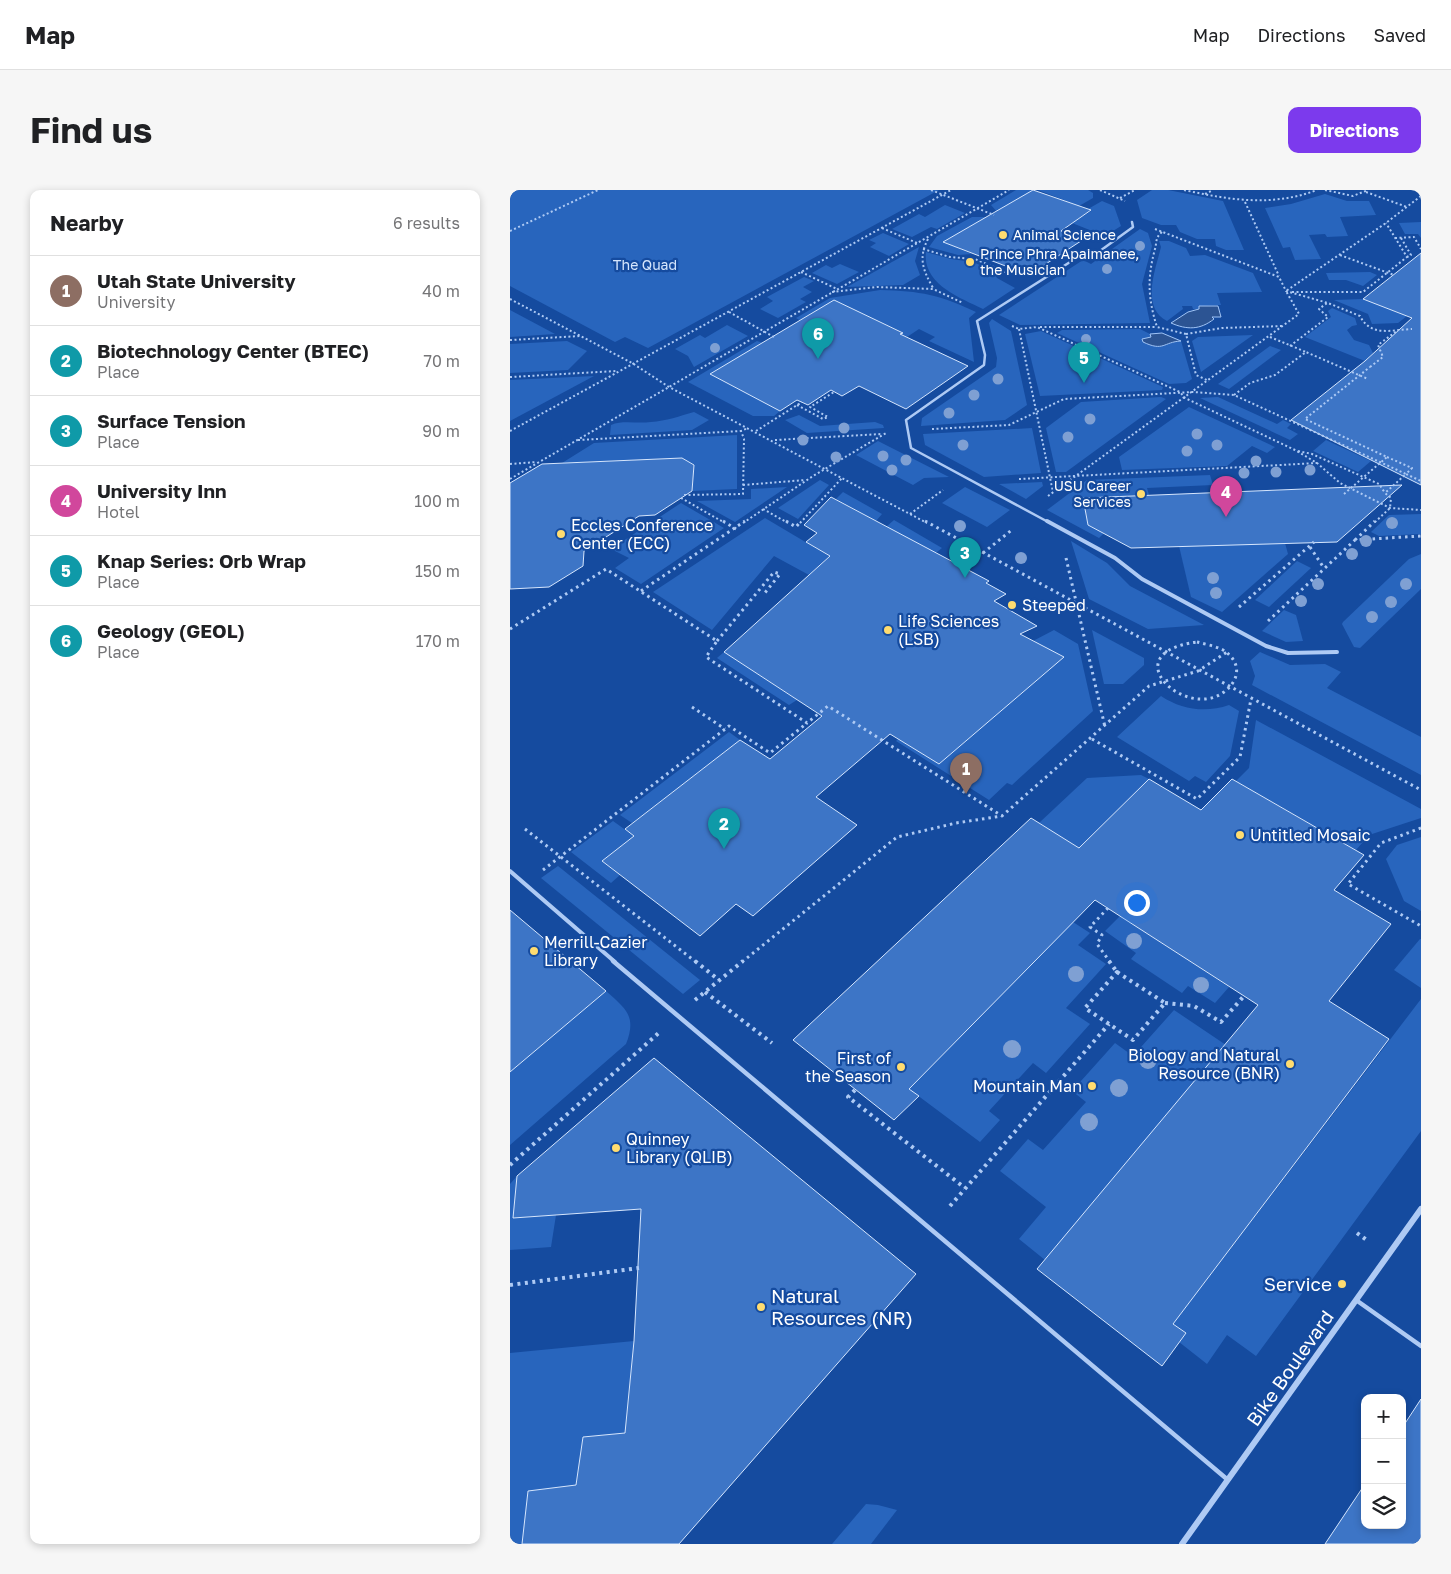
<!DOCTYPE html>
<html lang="en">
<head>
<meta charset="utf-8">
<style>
	:root { --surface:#fff; --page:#f6f6f6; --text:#202124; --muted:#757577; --line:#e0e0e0; --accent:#7c3aed }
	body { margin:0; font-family:"Golos Text",sans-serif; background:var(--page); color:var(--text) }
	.controls { position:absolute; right:15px; bottom:15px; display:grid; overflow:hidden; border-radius:10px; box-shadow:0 2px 8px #0003 }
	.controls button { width:45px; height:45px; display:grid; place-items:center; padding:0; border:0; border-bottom:1px solid var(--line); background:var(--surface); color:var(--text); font:25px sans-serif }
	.you { position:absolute; left:626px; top:712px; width:18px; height:18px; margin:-12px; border:4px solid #fff; border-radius:50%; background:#1a73e8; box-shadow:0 0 0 8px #1a73e833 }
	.badge { display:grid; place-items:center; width:32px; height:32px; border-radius:50%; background:var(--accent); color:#fff; font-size:16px; font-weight:700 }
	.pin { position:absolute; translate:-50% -41px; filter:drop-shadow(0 1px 2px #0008) }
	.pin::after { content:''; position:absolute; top:26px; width:18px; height:15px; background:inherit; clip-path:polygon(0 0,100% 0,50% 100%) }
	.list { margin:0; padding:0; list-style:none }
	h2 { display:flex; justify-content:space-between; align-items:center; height:65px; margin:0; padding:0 20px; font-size:21px }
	h2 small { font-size:16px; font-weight:400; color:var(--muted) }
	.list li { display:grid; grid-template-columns:32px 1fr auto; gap:15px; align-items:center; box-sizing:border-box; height:70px; padding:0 20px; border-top:1px solid var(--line) }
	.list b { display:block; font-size:19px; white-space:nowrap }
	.list p { margin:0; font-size:16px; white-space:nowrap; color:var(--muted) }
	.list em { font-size:16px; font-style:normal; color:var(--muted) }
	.icon { flex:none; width:28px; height:28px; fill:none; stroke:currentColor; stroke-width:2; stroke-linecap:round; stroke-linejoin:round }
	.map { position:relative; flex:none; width:911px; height:1354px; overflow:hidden; border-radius:10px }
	header { display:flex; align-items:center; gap:30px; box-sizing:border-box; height:70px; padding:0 25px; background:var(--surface); border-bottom:1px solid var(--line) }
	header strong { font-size:24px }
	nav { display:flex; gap:28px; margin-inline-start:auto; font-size:18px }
	.intro { display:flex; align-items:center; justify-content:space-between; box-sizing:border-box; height:120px; padding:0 30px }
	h1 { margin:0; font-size:35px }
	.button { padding:12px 22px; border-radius:10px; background:var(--accent); color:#fff; font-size:18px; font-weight:700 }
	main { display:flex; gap:30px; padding:0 30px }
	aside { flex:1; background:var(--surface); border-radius:10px; box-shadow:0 2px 8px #0003 }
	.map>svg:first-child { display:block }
</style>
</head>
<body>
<header>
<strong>Map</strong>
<nav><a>Map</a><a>Directions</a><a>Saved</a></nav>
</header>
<div class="intro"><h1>Find us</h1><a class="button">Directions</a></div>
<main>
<aside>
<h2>Nearby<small>6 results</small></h2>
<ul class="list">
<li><span class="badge" style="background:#8d6e63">1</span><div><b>Utah State University</b><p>University</p></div><em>40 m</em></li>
<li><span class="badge" style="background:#0f9aa8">2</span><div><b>Biotechnology Center (BTEC)</b><p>Place</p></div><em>70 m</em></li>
<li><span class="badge" style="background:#0f9aa8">3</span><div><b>Surface Tension</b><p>Place</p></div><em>90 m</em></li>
<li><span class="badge" style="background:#d1479c">4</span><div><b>University Inn</b><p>Hotel</p></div><em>100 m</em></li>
<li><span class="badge" style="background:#0f9aa8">5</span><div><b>Knap Series: Orb Wrap</b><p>Place</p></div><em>150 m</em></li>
<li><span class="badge" style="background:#0f9aa8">6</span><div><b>Geology (GEOL)</b><p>Place</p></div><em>170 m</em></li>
</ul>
</aside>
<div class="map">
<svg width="911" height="1354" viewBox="0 0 911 1354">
	<rect width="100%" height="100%" fill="#154b9f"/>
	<g fill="#2865bd">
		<polygon points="0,0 429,0 138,158 115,147 105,152 0,96"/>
		<polygon points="506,0 523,0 488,23 481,15"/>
		<polygon points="528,0 578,0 583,3 583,8 569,16"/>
		<polygon points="642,0 658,0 713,11 734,60 716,60 706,56 705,49 687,49 670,42 666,35 651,35 632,28 627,10"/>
		<polygon points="815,4 837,11 859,11 866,25 830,27 838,46 817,47 815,44 799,45 811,69 785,70 780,57 773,58 755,18 781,14"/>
		<polygon points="592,11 604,16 611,36 595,46 562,33 581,21 578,19"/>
		<polygon points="435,15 455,23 427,39 421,37 402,47 382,39 409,24 415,27"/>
		<polygon points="462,27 481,27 434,52 462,64 448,65 419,57 427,46"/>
		<polygon points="911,32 911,48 908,44 895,44 889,33"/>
		<polygon points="630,39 638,43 642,56 632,94 640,133 510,135 489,125 573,70 581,74"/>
		<polygon points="373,43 399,54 379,66 360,57 366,53 359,50"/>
		<path d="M649 51H659L676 58 680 66 695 65 743 83 752 102 707 103 711 115 689 116 690 119H683L682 116H672L673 119 657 131C630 117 646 78 651 57Z"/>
		<polygon points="409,57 405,71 410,85 393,95 337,97"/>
		<path d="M416 62 441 69 463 72 483 81 487 88 505 98 473 119C450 108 412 94 416 62Z"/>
		<polygon points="330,74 349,82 327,94 302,83 316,75 322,78"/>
		<polygon points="860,82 867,85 853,96 836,90 819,90 816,83"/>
		<polygon points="294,87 304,91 293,97 302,102 290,109 296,112 268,128 250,119 263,111 257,107"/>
		<path d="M370 100C411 101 430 105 466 122L459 128 464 172 419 151 425 147 409 139 397 147 390 144 392 142 324 111 291 131 286 128 320 108Z"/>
		<polygon points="853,109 897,126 888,133 862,134 858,124 824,110"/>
		<polygon points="822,118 845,128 847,135 842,136 837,140 844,150 859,155 863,163 855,171 795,147 821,127 818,121"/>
		<polygon points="0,120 45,144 0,147"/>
		<polygon points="482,129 501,141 517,215 495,230 411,236 412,228 486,177 487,168 479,133"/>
		<polygon points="217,135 238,146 184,177 178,166 165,159 190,145 195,148"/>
		<polygon points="630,139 640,144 652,143 671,151 682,189 676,193 659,194 547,143 552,140"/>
		<polygon points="531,141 653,197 652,200 530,206 515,144"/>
		<polygon points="743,145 691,182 682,151 688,147"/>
		<polygon points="57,151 77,161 58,180 0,183 0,154"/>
		<polygon points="247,151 253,153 200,184 270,221 264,226 243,226 178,192"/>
		<polygon points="760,156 771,160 719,199 708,194"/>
		<polygon points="84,186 0,231 0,190"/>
		<polygon points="651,207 656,209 556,282 546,282 536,238 571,212"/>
		<polygon points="708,207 767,234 773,230 781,234 777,238 788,244 780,250 690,208"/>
		<polygon points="679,217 765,257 757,263 742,256 717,276 612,280 609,267"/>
		<path d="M184 222 199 230 182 240 100 245 101 235C113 230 127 234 141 232 156 231 170 226 184 222Z"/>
		<polygon points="289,225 310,236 365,232 373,235 374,238 297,243 275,230"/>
		<polygon points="522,238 531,283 474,287 415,255 413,244"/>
		<polygon points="227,245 227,299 182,301 184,275 172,268 52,273 84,253"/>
		<polygon points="816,250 861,271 848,282 803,261"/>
		<polygon points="368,251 439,287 414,288 403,295 346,265"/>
		<polygon points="700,285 703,295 637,298 639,305 573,308 578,335 594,343 589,348 537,320 577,290"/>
		<polygon points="310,290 319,295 288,329 268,318"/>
		<polygon points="532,292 533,296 516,309 489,294"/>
		<polygon points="277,297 225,332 187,311 241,309 241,299"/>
		<polygon points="455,297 500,320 477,337 432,313"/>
		<polygon points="333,302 372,324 366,331 326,309"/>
		<polygon points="171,313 214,338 131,394 105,378 119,368 101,359"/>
		<polygon points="911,324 911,344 869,346 861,342 879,325"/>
		<polygon points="255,328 319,366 299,385 264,366 202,440 143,402"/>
		<polygon points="384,330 432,358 427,362 421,362 376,337"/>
		<polygon points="561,351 597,373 620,396 694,435 638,439 579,409"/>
		<polygon points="775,353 778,364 712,422 681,407 669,356"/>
		<polygon points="911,364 911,399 850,458 844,457 832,434 833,432 899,369"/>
		<polygon points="787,371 801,378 759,417 745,410"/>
		<polygon points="774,420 786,425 793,451 776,452 752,441"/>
		<polygon points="544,440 568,454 583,521 502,595 497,593 479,610 386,551 388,549 429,574 541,478 523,451"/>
		<polygon points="582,440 634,468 634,475 613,494 594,494"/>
		<polygon points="214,462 287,510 279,515 207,468"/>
		<polygon points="750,462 780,475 815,474 831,482 817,498 911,547 911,585 742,495 745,486 740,471"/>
		<path d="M651 506C672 520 696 523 719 515L729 521 720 566 696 592 685 586 679 591 607 547Z"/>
		<polygon points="746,530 911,619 911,628 859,645 846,660 726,591 739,578"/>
		<polygon points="219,542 230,550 122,633 110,625"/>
		<polygon points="631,585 639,589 569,658 529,633 577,588"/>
		<polygon points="103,631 124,646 92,671 110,685 101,693 61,662"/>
		<polygon points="911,647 911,721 894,711 876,669 887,655"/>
		<polygon points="48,676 190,790 173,804 31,688"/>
		<polygon points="610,726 719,797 705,813 678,796 672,803 621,769 626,763 595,741"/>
		<polygon points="563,732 580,743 568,755 596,774 556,818 580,834 536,883 523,873 479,921 490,930 470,952 399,899"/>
		<polygon points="910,749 911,749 911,798 884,780"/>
		<path d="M96 801C116 819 127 826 116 854L0 955V882Z"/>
		<polygon points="911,809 911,941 746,1166 717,1145 697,1174 669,1152 676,1143 663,1134"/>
		<polygon points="664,820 716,855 535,1070 509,1049 536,1017 490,981 518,949 533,960 576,912 562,901 605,853 623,866"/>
		<polygon points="7,986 3,1028 46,1025 41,1057 0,1060 0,994"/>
		<polygon points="124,1151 115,1243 73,1247 66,1295 18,1301 12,1354 0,1354 0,1163"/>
		<polygon points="356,1314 368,1315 387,1320 361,1354 322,1354"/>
	</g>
	<g fill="#2c5493" stroke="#a0c4f6">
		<path d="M689 116H708L711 127H702L704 129C690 140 677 140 661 133L678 122 689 119Z"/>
		<path d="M652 143 671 151C653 152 654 162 633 152L632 149 641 147 640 144Z"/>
	</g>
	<g fill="#3d75c6" stroke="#d6e6fd">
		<polygon points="523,0 581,20 551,41 574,49 519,85 433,52"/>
		<polygon points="911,63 911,295 781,230 855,171 902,128 853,109"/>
		<polygon points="324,110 393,143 390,144 458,176 396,219 349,196 332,206 321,200 298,215 287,210 270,221 200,184"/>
		<polygon points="172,268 184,275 182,301 145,325 129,326 74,361 73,376 39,397 0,399 0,293 32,274"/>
		<polygon points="892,295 827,352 621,358 578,335 573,308"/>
		<polygon points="321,307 479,391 476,393 496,404 484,411 527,436 510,444 554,467 429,574 380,544 306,607 347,635 243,726 226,714 190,746 92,671 124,646 115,639 230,550 260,569 312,526 214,462 320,366 296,352 307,343 294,335"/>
		<polygon points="639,589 691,620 722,589 854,665 824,700 881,734 819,811 879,849 663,1134 676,1143 652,1176 527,1079 748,815 585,710 399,899 409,906 384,930 283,850 521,628 569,658"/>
		<polygon points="0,720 96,801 0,882"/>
		<polygon points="144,868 406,1084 169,1354 12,1354 18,1301 66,1295 73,1247 115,1243 124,1151 131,1019 3,1028 7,986"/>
		<polygon points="911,1209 911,1354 815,1354 855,1294 855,1335 892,1335 892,1238"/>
	</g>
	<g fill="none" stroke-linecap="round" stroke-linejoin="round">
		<g stroke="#aecaf4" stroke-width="2" stroke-dasharray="2 2.5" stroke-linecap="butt">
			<polyline points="421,0 484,25"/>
			<polyline points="590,0 615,11"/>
			<path d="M674 0C720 10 762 17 807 0"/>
			<polyline points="815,0 843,6 858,0"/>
			<polyline points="856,2 897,17"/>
			<polyline points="695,4 703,0"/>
			<polyline points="610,8 625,0"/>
			<polyline points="735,12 769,86"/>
			<polyline points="372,38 407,53"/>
			<path d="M645 39 769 87 776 101 818 113 850 126C861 147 880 140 902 139"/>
			<polyline points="0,41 88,0"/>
			<path d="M652 42C645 48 647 52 645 59 637 88 638 109 647 137L676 144 686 185 699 191"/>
			<polyline points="885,48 904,47 911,59"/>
			<polyline points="891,48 901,65 897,67"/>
			<path d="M418 49C408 68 413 80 423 98"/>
			<polyline points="413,59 440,67 465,69 500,84"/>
			<polyline points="830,65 884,85"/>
			<polyline points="291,82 327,99"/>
			<polyline points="322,102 367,97 423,99 453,113"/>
			<polyline points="782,102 853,102 897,67 876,33"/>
			<polyline points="0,109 122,173 159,197 417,333"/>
			<polyline points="219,122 264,147"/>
			<polyline points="502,136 509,139 527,137 670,202 675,208 785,260 807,273 830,293 880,318 911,320"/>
			<polyline points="530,137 647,137"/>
			<polyline points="509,139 543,302"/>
			<polyline points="676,144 712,138 773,136"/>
			<polyline points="760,147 796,162"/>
			<polyline points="0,150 71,146"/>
			<polyline points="780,156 818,127 809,119 817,113"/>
			<polyline points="860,177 873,167 868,155 888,140"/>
			<polyline points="0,187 107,181"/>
			<polyline points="724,205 740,193 765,185 796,162 858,189"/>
			<polyline points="287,215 313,229 318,227 300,217 324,202"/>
			<polyline points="422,239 499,235 554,209 683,202 724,205 896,284 875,303 881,308 880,318 864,333"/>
			<polyline points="0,241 441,0"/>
			<polyline points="246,241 292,212"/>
			<polyline points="68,250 231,241"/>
			<polyline points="265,250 371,244"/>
			<polyline points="788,261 802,264 869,294 875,303"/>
			<polyline points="877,267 902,278 896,284 911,291"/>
			<polyline points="0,274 27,272"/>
			<polyline points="0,289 499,0"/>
			<polyline points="509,289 807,273"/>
			<polyline points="233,295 295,290"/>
			<polyline points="174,305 233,304 234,249 231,241 238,238"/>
			<polyline points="538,306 789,124 776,101 876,33 911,6"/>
			<polyline points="171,308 215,333"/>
			<polyline points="253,319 278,333"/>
			<polyline points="400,324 433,300"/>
			<polyline points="233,333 303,286 376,243"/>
			<polyline points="290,333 333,287"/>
		</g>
		<g stroke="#aecaf4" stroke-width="3" stroke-dasharray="2.5 4" stroke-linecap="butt">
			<polyline points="213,331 226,339"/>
			<polyline points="276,331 286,337 291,331"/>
			<polyline points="415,331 911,600"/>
			<polyline points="845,350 865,331"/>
			<polyline points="800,357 814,378"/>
			<polyline points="473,363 503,339"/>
			<polyline points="556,368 595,537"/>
			<polyline points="131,401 235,331"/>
			<polyline points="729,417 804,352"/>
			<polyline points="758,431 845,350 911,346"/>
			<polyline points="0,439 96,379 207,451 196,467 297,533 318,516 492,626"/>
			<polyline points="207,451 264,382 270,384 254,404"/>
			<path d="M687 452C695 454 705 456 713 460 732 472 730 490 714 502 676 531 602 463 687 452Z"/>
			<polyline points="182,517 215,539"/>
			<polyline points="582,549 687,609 730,567 741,509"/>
			<polyline points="911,638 871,653 838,694 911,736"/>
			<polyline points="15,639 186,772"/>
			<polyline points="33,680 219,536 260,563 297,533"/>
			<polyline points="598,718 580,737 592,745 587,754 600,772"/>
			<polyline points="232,772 387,647 446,633 492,626 639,496 688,481 717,462"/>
		</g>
		<g stroke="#aecaf4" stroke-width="4" stroke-dasharray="3 4.5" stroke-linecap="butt">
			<polyline points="185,771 209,790"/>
			<polyline points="599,771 607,782"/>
			<polygon points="607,782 655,813 623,850 575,818"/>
			<polyline points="195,802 262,853"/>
			<polyline points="185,810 233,771"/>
			<polyline points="655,813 684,816 711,832 734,806"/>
			<polyline points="345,900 338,907 455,998"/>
			<polyline points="0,975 151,841"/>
			<polyline points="440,1016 599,834"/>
			<polyline points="847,1043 858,1051"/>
			<polyline points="0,1095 129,1078"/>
		</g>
		<polyline stroke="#aecaf4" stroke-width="2.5" points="540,333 401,258 396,230 474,175 475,165 467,131 568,67 583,66 623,37 622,32"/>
		<g stroke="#aecaf4" stroke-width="4">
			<polyline points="537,331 605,368 632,389 756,456 778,463 827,462"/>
			<polyline points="0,681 105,772"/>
		</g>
		<g stroke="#aecaf4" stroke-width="4.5">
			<polyline points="103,771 718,1290"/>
			<polyline points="846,1110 911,1156"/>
		</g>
		<polyline stroke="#aecaf4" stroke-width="6" points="672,1354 911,1019"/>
		<polyline stroke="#aecaf4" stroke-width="2" stroke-dasharray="2 2.5" stroke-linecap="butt" points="834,304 877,267 795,229 860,177"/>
	</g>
	<g fill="#7fa0d3">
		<circle cx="630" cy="56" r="5"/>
		<circle cx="597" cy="79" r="5"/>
		<circle cx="576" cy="149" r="5"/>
		<circle cx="205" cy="158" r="5"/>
		<circle cx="488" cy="189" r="5.5"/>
		<circle cx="464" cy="205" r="5.5"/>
		<circle cx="439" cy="223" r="5.5"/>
		<circle cx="580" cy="229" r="5.5"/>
		<circle cx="334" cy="238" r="5.5"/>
		<circle cx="687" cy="244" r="5.5"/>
		<circle cx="558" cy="247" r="5.5"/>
		<circle cx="293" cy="250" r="5.5"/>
		<circle cx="453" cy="255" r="5.5"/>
		<circle cx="707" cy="255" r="5.5"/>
		<circle cx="677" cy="261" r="5.5"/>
		<circle cx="373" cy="266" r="5.5"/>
		<circle cx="326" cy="267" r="5.5"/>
		<circle cx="396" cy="270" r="5.5"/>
		<circle cx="746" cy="271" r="5.5"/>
		<circle cx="382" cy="280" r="5.5"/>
		<circle cx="800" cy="280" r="5.5"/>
		<circle cx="766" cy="282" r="5.5"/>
		<circle cx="734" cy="283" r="5.5"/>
		<circle cx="882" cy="333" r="6"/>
		<circle cx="450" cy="336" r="6"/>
		<circle cx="856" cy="351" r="6"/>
		<circle cx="842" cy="364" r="6"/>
		<circle cx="511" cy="368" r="6"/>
		<circle cx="703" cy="388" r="6"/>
		<circle cx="808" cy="394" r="6"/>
		<circle cx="896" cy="394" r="6"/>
		<circle cx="706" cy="403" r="6"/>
		<circle cx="791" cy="411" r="6"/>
		<circle cx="881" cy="412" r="6"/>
		<circle cx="862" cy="427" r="6"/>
		<circle cx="624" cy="751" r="8"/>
		<circle cx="566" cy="784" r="8"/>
		<circle cx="691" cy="795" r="8"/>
		<circle cx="502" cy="859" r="9"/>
		<circle cx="638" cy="870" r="9"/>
		<circle cx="609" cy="898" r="9"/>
		<circle cx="579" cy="932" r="9"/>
	</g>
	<g fill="#ffdc70" stroke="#154b9f" stroke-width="2">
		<circle cx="493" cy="45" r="5"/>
		<circle cx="460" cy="72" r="5"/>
		<circle cx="631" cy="304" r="5"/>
		<circle cx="51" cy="344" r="5"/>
		<circle cx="502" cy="415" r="5"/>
		<circle cx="378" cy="440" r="5"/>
		<circle cx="730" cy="645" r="5"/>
		<circle cx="24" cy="761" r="5"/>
		<circle cx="780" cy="874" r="5"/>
		<circle cx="391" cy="877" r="5"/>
		<circle cx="582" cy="896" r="5"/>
		<circle cx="106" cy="958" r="5"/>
		<circle cx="832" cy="1094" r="5"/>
		<circle cx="251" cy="1117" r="5"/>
	</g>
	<g text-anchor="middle" stroke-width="4.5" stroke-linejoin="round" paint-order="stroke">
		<g font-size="14" fill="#fff" stroke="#154b9f" text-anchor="start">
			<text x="503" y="50">Animal Science</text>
			<text x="470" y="69">Prince Phra Apaimanee,<tspan x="470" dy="16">the Musician</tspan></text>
			<text x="621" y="301" text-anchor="end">USU Career<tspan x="621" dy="16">Services</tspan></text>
		</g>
		<g font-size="14" fill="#d6e6fd" stroke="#154b9f">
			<text x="135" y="80">The Quad</text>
		</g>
		<g font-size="16" fill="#fff" stroke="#154b9f" text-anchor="start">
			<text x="61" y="341">Eccles Conference<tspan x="61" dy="18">Center (ECC)</tspan></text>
			<text x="512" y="421">Steeped</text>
			<text x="388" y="437">Life Sciences<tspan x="388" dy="18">(LSB)</tspan></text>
			<text x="740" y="651">Untitled Mosaic</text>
			<text x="34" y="758">Merrill-Cazier<tspan x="34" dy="18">Library</tspan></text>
			<text x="770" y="871" text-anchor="end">Biology and Natural<tspan x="770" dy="18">Resource (BNR)</tspan></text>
			<text x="381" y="874" text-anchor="end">First of<tspan x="381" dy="18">the Season</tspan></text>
			<text x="572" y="902" text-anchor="end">Mountain Man</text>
			<text x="116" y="955">Quinney<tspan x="116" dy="18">Library (QLIB)</tspan></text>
		</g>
		<g font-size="19" fill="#fff" stroke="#154b9f" text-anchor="end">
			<text x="822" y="1101">Service</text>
			<text x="261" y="1113" text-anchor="start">Natural<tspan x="261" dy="22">Resources (NR)</tspan></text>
		</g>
		<g font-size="19" fill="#fff" stroke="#154b9f">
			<text transform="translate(780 1178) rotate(-55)" y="7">Bike Boulevard</text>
		</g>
	</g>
</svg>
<div class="controls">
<button>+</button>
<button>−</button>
<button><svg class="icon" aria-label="layers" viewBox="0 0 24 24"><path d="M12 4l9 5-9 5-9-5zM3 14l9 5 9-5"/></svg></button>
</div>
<div class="you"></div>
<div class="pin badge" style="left:456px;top:604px;background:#8d6e63">1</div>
<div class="pin badge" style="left:214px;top:659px;background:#0f9aa8">2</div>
<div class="pin badge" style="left:455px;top:388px;background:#0f9aa8">3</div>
<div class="pin badge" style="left:716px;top:327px;background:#d1479c">4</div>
<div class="pin badge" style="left:574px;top:193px;background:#0f9aa8">5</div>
<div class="pin badge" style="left:308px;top:169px;background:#0f9aa8">6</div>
</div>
</main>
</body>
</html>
